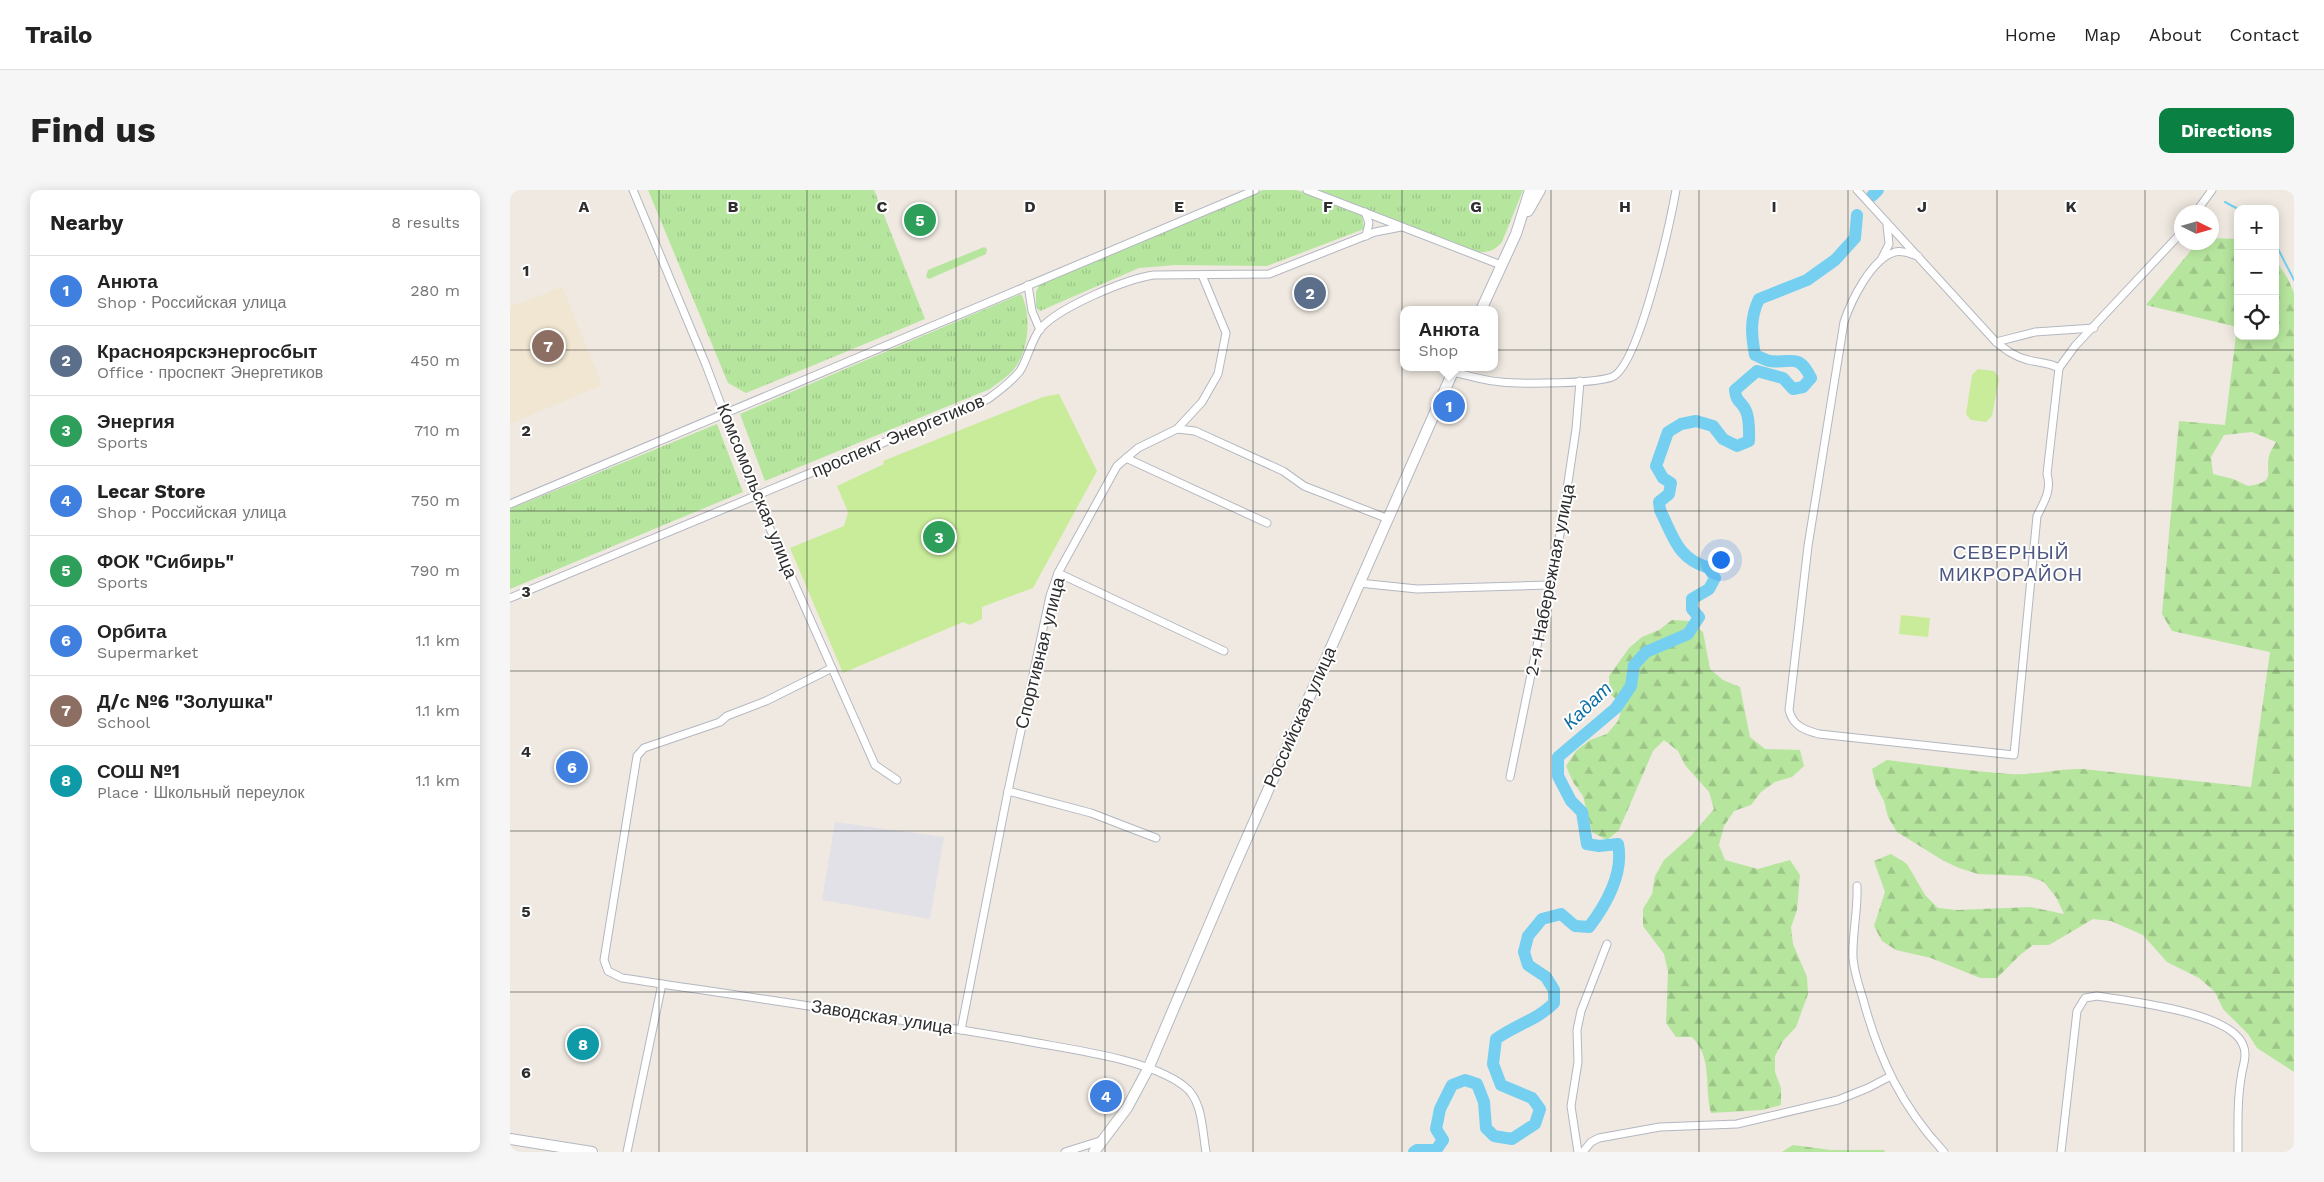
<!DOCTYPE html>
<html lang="en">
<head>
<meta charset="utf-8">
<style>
	:root { --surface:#fff; --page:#f6f6f6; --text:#222; --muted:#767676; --line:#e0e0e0; --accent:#0b8043 }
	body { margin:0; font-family:"Work Sans",sans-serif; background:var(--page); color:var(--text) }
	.controls { position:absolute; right:15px; top:15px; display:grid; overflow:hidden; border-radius:10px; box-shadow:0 2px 12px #0003 }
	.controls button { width:45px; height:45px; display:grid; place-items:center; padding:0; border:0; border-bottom:1px solid var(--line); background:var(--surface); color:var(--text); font:25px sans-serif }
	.compass { position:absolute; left:1664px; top:15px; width:45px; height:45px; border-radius:50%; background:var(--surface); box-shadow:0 2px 12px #0003; rotate:95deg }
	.you { position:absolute; left:1210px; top:369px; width:18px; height:18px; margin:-12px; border:4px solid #fff; border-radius:50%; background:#1a73e8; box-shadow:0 0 0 8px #1a73e833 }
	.badge { display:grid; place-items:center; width:32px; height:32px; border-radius:50%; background:var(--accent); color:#fff; font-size:16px; font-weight:700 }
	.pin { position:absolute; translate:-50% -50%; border:2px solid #fff; box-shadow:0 1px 5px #0006 }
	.popup { position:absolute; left:890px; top:116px; width:98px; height:65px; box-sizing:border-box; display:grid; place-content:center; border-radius:10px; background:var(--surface); filter:drop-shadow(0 1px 4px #0005); font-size:16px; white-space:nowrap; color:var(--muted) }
	.popup b { font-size:19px; color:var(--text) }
	.popup::after { content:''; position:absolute; left:50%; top:100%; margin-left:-10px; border:10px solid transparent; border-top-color:var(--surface) }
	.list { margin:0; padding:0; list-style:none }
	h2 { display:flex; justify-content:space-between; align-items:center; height:65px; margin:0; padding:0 20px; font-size:21px }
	h2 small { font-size:16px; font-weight:400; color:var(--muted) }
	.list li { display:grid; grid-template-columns:32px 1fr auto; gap:15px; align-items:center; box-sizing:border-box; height:70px; padding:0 20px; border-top:1px solid var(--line) }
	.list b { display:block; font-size:19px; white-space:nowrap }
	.list p { margin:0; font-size:16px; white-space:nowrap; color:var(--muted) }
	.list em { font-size:16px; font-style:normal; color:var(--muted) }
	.icon { flex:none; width:28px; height:28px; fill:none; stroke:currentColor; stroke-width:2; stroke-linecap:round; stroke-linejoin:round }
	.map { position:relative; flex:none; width:1784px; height:962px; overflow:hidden; border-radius:10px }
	header { display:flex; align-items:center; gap:30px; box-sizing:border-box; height:70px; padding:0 25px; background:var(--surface); border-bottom:1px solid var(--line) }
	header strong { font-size:24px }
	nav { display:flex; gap:28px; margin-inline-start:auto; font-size:18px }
	.intro { display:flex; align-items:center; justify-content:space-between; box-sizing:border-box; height:120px; padding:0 30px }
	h1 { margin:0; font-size:35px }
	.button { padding:12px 22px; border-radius:10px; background:var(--accent); color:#fff; font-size:18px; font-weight:700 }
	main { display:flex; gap:30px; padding:0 30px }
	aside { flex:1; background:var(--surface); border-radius:10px; box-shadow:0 2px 12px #0003 }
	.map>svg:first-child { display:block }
</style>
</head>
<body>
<header>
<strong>Trailo</strong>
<nav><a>Home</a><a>Map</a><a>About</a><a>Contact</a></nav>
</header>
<div class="intro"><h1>Find us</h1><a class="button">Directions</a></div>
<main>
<aside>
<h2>Nearby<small>8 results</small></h2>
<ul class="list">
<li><span class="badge" style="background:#3f7fe0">1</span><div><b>Анюта</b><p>Shop · Российская улица</p></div><em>280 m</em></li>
<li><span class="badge" style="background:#5c6f8a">2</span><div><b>Красноярскэнергосбыт</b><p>Office · проспект Энергетиков</p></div><em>450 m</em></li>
<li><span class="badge" style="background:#2e9e5b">3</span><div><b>Энергия</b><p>Sports</p></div><em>710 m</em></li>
<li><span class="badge" style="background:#3f7fe0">4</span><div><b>Lecar Store</b><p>Shop · Российская улица</p></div><em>750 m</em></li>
<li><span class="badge" style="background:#2e9e5b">5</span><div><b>ФОК &quot;Сибирь&quot;</b><p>Sports</p></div><em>790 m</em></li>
<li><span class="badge" style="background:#3f7fe0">6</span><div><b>Орбита</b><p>Supermarket</p></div><em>1.1 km</em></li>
<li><span class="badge" style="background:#8d6e63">7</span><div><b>Д/с №6 &quot;Золушка&quot;</b><p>School</p></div><em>1.1 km</em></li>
<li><span class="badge" style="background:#0f9aa8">8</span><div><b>СОШ №1</b><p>Place · Школьный переулок</p></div><em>1.1 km</em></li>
</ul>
</aside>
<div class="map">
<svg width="1784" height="962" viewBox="0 0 1784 962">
	<defs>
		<pattern id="forest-firs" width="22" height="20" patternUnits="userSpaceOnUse" patternTransform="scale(1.25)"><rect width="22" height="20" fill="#b6e59e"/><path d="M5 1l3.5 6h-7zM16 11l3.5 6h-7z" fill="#9dc588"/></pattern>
		<pattern id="park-tufts" width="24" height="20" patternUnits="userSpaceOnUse" patternTransform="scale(1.25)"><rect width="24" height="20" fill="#b6e59e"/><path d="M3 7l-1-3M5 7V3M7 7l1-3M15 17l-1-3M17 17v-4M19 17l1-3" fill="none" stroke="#9dc588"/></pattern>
	</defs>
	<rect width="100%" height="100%" fill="#efe9e1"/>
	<polygon fill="#e3e1e8" points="325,632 434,647 420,729 312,710"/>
	<polygon fill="#f0e6d1" points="52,97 92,195 0,234 0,117"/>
	<polygon fill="#b6e59e" points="474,57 477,59 476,64 419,89 416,87 418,80"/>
	<g fill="url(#forest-firs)" fill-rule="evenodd">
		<path d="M1702 48 1728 49V146H1765V69L1778 89 1784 103V882L1747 858 1738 844 1713 819 1705 802 1689 788 1657 772 1633 745 1601 731 1583 729 1539 755H1523L1510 765 1487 788H1470L1421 768 1386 760 1372 751 1364 736 1375 702 1364 671 1381 664 1397 674 1415 705 1428 718 1447 720 1521 717 1554 724 1546 707 1534 692 1517 686 1468 684 1449 678 1434 671 1387 642 1378 627 1374 611 1366 596 1362 579 1377 570C1418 575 1459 581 1500 584 1524 586 1548 578 1573 579L1741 597 1760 462 1662 441 1652 424 1669 231 1715 235 1727 137 1636 115 1687 53 1702 52ZM1742 242 1766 252C1764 256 1760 262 1759 266 1755 284 1767 292 1738 296L1723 289 1703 284 1701 267 1714 245Z"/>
		<path d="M1162 430 1180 431 1193 442 1200 479 1213 490 1230 497 1240 547 1255 559 1290 560 1294 576 1282 587 1265 592 1251 602 1241 615 1224 621 1214 636 1209 655 1215 670 1248 679 1280 670 1290 685 1287 720 1281 737 1283 754 1297 787 1298 804 1286 837 1273 851 1265 866V882L1271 898V915L1252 920 1201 923C1194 897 1203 868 1182 847H1166L1156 833 1158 782 1154 764 1133 736V719L1142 704 1145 686 1154 670 1181 646 1204 619 1199 602 1175 575 1168 561 1154 550 1143 561 1109 640 1097 650 1082 642 1073 606 1063 592 1056 576 1066 561 1080 550 1097 544 1108 531 1113 515 1100 504 1099 486 1119 458 1132 447 1149 440Z"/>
		<polygon points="1283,955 1321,960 1374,960 1375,962 1272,962"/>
	</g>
	<g fill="url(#park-tufts)">
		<polygon points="138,0 364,0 415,129 236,203 218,193"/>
		<polygon points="753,0 785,0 802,4 852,25 854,39 757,76 666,75 629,78 530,121 526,117 526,102 529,95"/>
		<path d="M808 0H1013L992 52C985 60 980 62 969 62Z"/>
		<path d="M511 104C522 124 519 161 504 179 498 187 487 193 480 199L255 291 230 224Z"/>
		<polygon points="207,234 233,302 0,399 0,319"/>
	</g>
	<g fill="#c9ec9a">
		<polygon points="1468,179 1484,181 1489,188 1482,226 1476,232 1461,230 1456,224 1462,185"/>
		<polygon points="549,204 587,281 523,398 472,417 472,429 460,435 453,432 333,483 280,358 334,336 338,322 327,296 374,274 373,271 533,207"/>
		<polygon points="1391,425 1420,428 1418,447 1389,444"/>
	</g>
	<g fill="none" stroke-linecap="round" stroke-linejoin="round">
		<g stroke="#75cff0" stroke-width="2">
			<polyline points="1715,12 1728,19"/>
			<polyline points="1765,53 1784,90"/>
		</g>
		<g stroke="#75cff0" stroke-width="12">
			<polyline points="1362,6 1368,0"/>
			<path d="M904 962 907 960H926L933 950 926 939 930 919 942 895 955 890 967 894 974 912 976 938 984 946 1002 949 1025 934 1030 919 1022 908 991 895 983 874 986 849C1005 835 1027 830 1044 813V800L1036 787 1018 775 1014 762 1018 746 1032 729 1051 724 1065 736 1079 737C1096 715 1114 683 1108 654L1089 656 1077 654 1072 622 1061 611 1048 586V567L1106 518 1121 496 1124 475 1136 462 1178 444 1189 427 1182 419V409L1199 399 1205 388 1199 378C1167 368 1164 348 1150 320L1149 312 1159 304 1161 293 1153 288 1146 276 1158 242 1171 234 1186 231 1203 236 1213 249 1227 256 1239 251C1239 242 1240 230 1236 221 1232 211 1226 213 1225 200L1247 181 1273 188 1283 199 1293 197 1301 188C1288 162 1282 174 1260 171 1255 170 1250 167 1245 165 1241 144 1240 128 1249 109L1297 90 1325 70 1345 48 1347 25"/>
		</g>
		<defs>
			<g id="street">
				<polyline points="123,0 196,175 245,305 365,575 387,590"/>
				<polyline points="797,0 991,75"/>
				<path d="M1347 0 1486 152C1496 160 1505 167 1518 170 1529 173 1538 172 1549 178"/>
				<polyline points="855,22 859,33 856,46"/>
				<polyline points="1686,22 1702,0"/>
				<path d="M1408 66C1400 64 1393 60 1385 62 1361 69 1341 111 1334 132L1298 356 1279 520C1283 536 1294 540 1309 544L1504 565 1527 326C1534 312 1542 300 1537 284L1549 178 1565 156 1672 42"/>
				<polyline points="1372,68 1379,54 1377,35"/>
				<polyline points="518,95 522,121 530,140"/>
				<polyline points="1486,152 1525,142 1584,138"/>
				<path d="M943 182C959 186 975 191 991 192 1011 194 1090 194 1104 186 1130 170 1160 33 1166 0"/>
				<polyline points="667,239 692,212 708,184 716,143 692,85"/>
				<polyline points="616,268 757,333"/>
				<polyline points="0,314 745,0"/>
				<polyline points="548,383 714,461"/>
				<polyline points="849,393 907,399 1038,395"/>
				<path d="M0 408 478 209C489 201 501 192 510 181 518 168 521 151 530 139 549 117 616 89 644 85L759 84 865 42 891 37"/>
				<path d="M322 478 256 511 217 526 210 532 134 558 127 566 94 770 98 781 112 788C245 808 379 827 511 850 556 859 638 868 674 896 693 910 692 940 696 962"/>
				<polyline points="1000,587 1051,339 1066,239 1070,191"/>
				<polyline points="498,601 581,623 646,648"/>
				<path d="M1347 696C1348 721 1342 744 1343 768 1344 782 1349 796 1353 809 1369 869 1392 917 1434 962"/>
				<polyline points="451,840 498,601 540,406 548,383 607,276 628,258 667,239 685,241 773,281 794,296 876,328"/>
				<polyline points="117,962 152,794"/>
				<polyline points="555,962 593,950"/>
				<polyline points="1068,962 1061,916 1068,872 1067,840 1071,821 1097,754"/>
				<polyline points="1073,962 1081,952 1089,948 1150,937 1227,934 1328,910 1358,898 1379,887"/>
				<path d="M1551 962 1567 821 1575 808 1587 806C1618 811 1721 822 1733 855 1737 863 1734 873 1732 882 1727 909 1728 934 1728 962"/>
			</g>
			<g id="secondary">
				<polyline points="1018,21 1030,0"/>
				<polyline points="971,120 1006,44 1020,0"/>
				<polyline points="0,949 82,962"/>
				<polyline points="584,962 617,918 638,879 721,684 945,177"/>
			</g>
		</defs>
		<use href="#street" stroke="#b4b7c1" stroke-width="9"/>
		<use href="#secondary" stroke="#b4b7c1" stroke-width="12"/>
		<use href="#street" stroke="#fff" stroke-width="7"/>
		<use href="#secondary" stroke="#fff" stroke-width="10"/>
	</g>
	<path fill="none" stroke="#2e2e2e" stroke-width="1" stroke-opacity="0.55" d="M149 0V962M297 0V962M446 0V962M595 0V962M743 0V962M892 0V962M1041 0V962M1189 0V962M1338 0V962M1487 0V962M1635 0V962M0 160H1784M0 321H1784M0 481H1784M0 641H1784M0 802H1784"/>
	<g text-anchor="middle" stroke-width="4" stroke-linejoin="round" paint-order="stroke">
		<g font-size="18" fill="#2e2e2e" stroke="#fff">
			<text transform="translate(388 246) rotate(-23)" y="6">проспект Энергетиков</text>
			<text transform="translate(247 301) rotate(68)" y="6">Комсомольская улица</text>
			<text transform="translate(1040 390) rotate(-79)" y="6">2-я Набережная улица</text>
			<text transform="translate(530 463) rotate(-76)" y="6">Спортивная улица</text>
			<text transform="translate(790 527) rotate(-66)" y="6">Российская улица</text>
			<text transform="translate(372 827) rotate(9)" y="6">Заводская улица</text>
		</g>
		<g font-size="19" letter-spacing="1" fill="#4d5680" stroke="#fff">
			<text x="1501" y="369">СЕВЕРНЫЙ<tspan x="1501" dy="22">МИКРОРАЙОН</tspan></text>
		</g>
		<g font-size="19" font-style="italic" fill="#0d6fa3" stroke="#fff">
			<text transform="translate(1077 515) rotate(-44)" y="7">Кадат</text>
		</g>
	</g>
	<g font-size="16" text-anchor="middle" font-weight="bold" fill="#2e2e2e" stroke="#fff" stroke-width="4" stroke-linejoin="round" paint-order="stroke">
		<text x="74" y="22">A</text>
		<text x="223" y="22">B</text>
		<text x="372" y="22">C</text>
		<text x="520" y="22">D</text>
		<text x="669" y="22">E</text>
		<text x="818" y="22">F</text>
		<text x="966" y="22">G</text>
		<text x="1115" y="22">H</text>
		<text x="1264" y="22">I</text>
		<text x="1412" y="22">J</text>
		<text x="1561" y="22">K</text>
		<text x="16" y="86">1</text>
		<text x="16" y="246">2</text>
		<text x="16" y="407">3</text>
		<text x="16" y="567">4</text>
		<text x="16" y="727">5</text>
		<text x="16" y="888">6</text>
	</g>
</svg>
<div class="controls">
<button>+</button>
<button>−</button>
<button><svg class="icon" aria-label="locate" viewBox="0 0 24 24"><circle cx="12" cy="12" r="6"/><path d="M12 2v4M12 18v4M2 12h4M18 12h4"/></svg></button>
</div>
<svg class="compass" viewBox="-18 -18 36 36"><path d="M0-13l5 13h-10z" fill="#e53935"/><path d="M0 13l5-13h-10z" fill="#767676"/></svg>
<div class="you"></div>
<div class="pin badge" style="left:939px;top:216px;background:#3f7fe0">1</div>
<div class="popup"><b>Анюта</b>Shop</div>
<div class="pin badge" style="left:800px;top:103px;background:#5c6f8a">2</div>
<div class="pin badge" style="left:429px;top:347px;background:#2e9e5b">3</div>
<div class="pin badge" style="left:596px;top:906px;background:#3f7fe0">4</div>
<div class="pin badge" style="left:410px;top:30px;background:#2e9e5b">5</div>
<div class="pin badge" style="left:62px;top:577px;background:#3f7fe0">6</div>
<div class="pin badge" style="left:38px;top:156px;background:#8d6e63">7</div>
<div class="pin badge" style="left:73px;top:854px;background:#0f9aa8">8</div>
</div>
</main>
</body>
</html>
